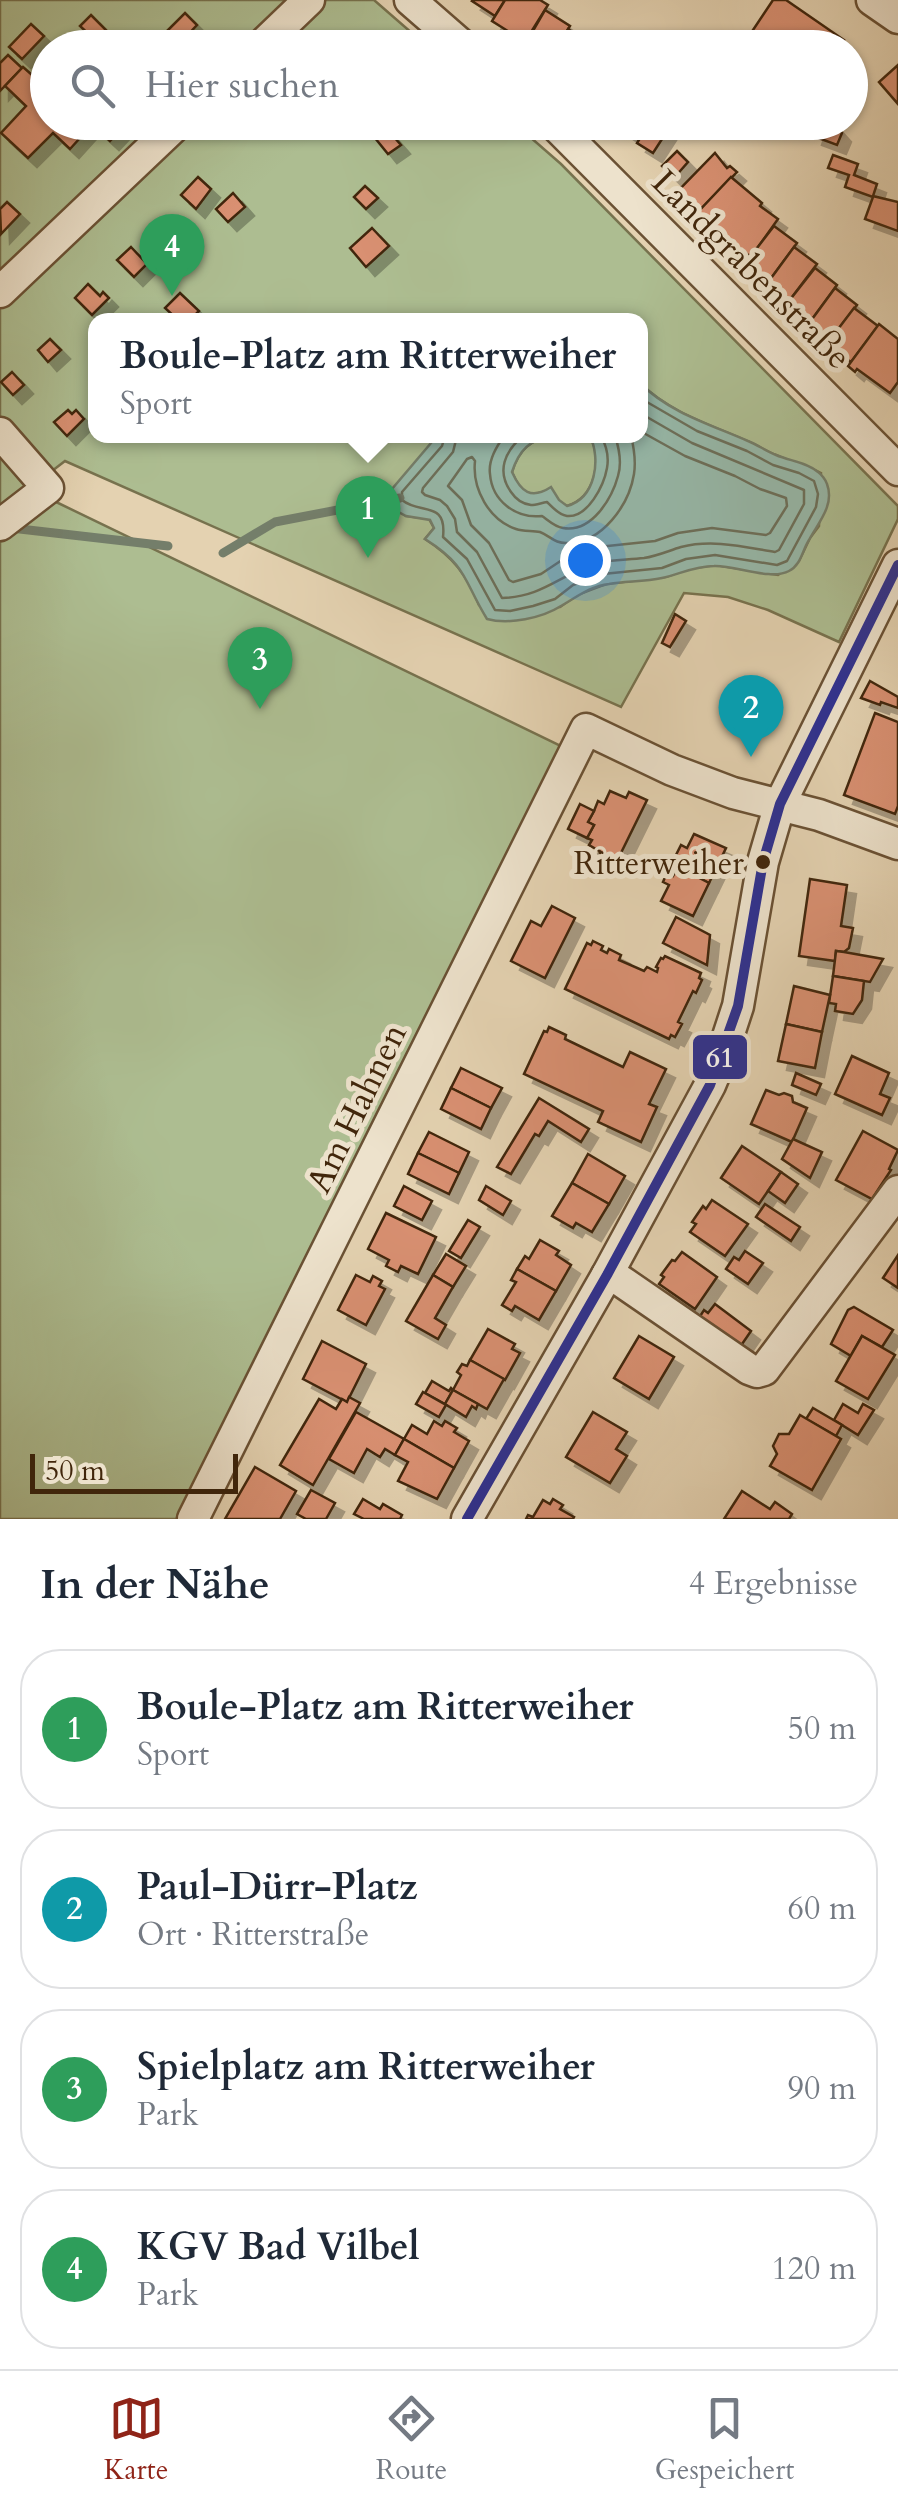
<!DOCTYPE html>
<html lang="de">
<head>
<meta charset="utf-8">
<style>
	:root { --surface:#fff; --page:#f6f6f7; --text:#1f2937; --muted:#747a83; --line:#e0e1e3; --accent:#8f2418 }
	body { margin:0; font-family:Cardo,serif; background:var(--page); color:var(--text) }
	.scale { position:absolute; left:30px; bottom:25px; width:208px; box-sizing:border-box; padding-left:10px; border:5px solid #41260b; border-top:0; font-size:28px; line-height:35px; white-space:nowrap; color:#41260b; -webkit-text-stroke:8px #ede2cc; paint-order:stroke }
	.you { position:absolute; left:585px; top:560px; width:35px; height:35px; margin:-25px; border:8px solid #fff; border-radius:50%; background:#1a73e8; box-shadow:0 0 0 15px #1a73e833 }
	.badge { display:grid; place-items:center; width:65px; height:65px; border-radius:50%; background:var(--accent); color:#fff; font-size:32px; font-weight:700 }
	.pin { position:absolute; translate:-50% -82px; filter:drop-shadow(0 2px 5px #0008) }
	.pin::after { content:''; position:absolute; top:52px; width:35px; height:30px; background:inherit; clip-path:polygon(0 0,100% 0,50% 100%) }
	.popup { position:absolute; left:88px; top:313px; width:560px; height:130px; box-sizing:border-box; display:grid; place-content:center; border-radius:20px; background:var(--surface); filter:drop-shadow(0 2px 8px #0005); font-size:32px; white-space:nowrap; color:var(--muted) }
	.popup b { font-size:38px; color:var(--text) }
	.popup::after { content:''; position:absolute; left:50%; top:100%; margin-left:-20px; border:20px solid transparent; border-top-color:var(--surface) }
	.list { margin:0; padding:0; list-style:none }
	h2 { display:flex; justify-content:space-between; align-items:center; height:130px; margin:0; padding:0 40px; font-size:42px }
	h2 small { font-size:32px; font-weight:400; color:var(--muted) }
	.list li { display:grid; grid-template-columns:65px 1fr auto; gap:30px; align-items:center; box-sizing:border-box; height:160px; margin:0 20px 20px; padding:0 20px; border:2px solid var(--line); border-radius:40px }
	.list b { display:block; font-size:38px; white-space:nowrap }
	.list p { margin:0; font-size:32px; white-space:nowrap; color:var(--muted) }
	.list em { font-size:32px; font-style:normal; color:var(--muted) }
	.icon { flex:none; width:55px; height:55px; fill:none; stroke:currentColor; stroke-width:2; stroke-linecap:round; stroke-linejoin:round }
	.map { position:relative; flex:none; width:898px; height:1519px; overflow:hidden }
	.search { position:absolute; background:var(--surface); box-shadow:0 2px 8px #0004; left:30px; right:30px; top:30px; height:110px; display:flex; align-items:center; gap:25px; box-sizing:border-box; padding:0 35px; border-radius:55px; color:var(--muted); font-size:38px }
	.sheet { height:850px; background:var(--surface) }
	nav { display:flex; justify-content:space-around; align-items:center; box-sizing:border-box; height:140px; border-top:2px solid var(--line); background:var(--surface); font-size:28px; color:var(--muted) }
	nav a { display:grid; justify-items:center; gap:5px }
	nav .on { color:var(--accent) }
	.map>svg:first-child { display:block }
</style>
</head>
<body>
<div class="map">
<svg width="898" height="1519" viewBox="0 0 898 1519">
	<defs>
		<filter id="shadow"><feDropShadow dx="9" dy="9" stdDeviation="0" flood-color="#0004"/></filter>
	</defs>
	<rect width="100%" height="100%" fill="#e4d2b1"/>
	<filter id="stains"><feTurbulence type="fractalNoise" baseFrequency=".002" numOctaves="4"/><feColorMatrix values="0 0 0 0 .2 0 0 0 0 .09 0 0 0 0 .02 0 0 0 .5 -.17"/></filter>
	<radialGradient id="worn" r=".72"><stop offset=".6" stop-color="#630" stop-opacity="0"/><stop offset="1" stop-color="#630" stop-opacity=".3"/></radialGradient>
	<g fill="#adbd91" stroke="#77724e" stroke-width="2.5" fill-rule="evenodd">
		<path d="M0 0H374L428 47 48 48V122L514 123 561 164 898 506V519L839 642 768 610 728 597 684 593 621 707 65 461 0 511ZM95 320H640L641 384C669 412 711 425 747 441 757 445 766 451 776 455 791 462 806 465 821 473L819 526 810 538 799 561 778 575 715 565 688 569 666 577 606 584 577 595 560 607 479 605C467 575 453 557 425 539L434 528 429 519 406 516 421 457 437 436H95Z"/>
		<path d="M553 436H590C602 460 596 497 567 506L543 492C522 497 520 490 512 472 519 450 530 439 553 436Z"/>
		<polygon points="54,501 561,746 179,1519 0,1519 0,542"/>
	</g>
	<path fill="#96b8a9" stroke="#747e6a" stroke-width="2.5" d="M641 384C670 413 712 425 748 441 758 445 766 451 776 455 790 461 806 462 818 472 821 474 826 480 827 484 835 505 818 523 809 540 802 551 801 565 789 571 771 581 735 565 714 566 695 566 680 574 662 578 644 582 626 581 609 584 590 586 577 597 561 606 542 618 509 625 487 619 463 580 468 566 425 539L434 528 430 520 406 516 391 508 392 489 437 436H553C530 439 519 450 512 472 521 492 531 500 551 487L559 500 567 506C596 498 601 459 590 436H640Z"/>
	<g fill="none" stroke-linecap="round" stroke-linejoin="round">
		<g stroke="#6c6f5a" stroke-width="2.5">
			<path d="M445 436 442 446 402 492V500C420 515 447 500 443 537L467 559 495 610 510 611 533 606 555 599 573 585 603 574 662 568 686 559 715 555 777 565 787 561 816 507 818 494 814 481 799 473 773 465 747 451 697 431 640 398"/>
			<path d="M457 436 453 452 423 488 422 492 425 495 440 500 447 506 455 519 457 532 477 552 502 598C543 597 561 574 597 563 612 559 628 560 644 558 657 556 668 551 681 547 713 539 744 547 775 552L779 550 804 504V490L692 443 640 413"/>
			<path d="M504 436C497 446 488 460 490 474 492 501 516 519 542 516 549 521 555 527 563 528 592 533 612 498 618 476 622 463 619 448 615 436"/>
			<path d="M523 436C505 451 496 471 511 492 515 498 522 504 531 505 536 505 541 503 547 502 552 507 559 515 567 516 588 518 604 485 607 468 609 457 606 445 601 436"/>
			<path d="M631 436C634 448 636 461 634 474 629 505 602 543 568 543 555 544 550 536 540 532 533 530 524 532 516 529 489 520 472 489 475 461L472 457 467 459 448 486 462 500 471 525 489 543 509 580 513 582 541 574 562 560 598 547 655 541 678 533 712 528 766 535 770 533 787 506 786 498 760 489 735 476 685 456 640 431"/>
		</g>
		<g stroke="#747e6a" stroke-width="9">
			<polyline points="11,528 168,546"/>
			<polyline points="223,553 275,522 400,498"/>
		</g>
	</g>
	<g fill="#d99072" stroke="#41260b" stroke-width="2.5" filter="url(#shadow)">
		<polygon points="473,0 505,0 495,16 472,1"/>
		<polygon points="505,0 540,0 548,5 523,45 508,36 511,33 492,21"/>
		<polygon points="773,0 786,0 844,40 839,48 741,48"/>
		<polygon points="545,10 570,26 557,48 523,48"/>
		<polygon points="185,13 197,25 181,42 168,30"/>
		<polygon points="91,15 106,30 105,33 109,38 101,46 80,26"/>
		<polygon points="31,24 44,36 22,59 9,47"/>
		<polygon points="568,29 591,44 589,48 557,48"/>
		<polygon points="8,55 22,68 0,91 0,63"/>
		<polygon points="898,65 898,104 879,82"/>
		<polygon points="23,67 48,89 48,122 84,122 89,128 70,149 53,133 28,158 1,133 26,106 5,86"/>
		<polygon points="101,122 125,122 126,124 110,141 97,129 102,124"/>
		<polygon points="612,122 650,122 639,140"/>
		<polygon points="650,122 673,122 653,153 637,143"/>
		<polygon points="818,122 832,122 842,133 837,145 813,136"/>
		<polygon points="387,129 401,145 388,154 375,138"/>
		<polygon points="677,151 688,162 674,178 662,166"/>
		<polygon points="715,153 727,168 730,166 737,172 698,212 677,192"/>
		<polygon points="833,155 858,164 854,175 877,184 873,196 898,202 898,231 865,219 873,197 845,187 849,175 828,168"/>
		<polygon points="198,177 211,189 196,209 181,195"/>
		<polygon points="731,177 762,203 760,206 778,219 751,257 718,232 698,212"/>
		<polygon points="365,186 378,198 366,209 354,197"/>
		<polygon points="233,193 245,207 228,222 216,209"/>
		<polygon points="7,202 20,214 1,234 0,209"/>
		<polygon points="774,226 797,243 769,281 747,261"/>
		<polygon points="372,228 389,246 366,267 350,248"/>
		<polygon points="131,247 147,264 134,277 117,260"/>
		<polygon points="794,247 817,264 789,301 779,294 782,291 769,281"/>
		<polygon points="815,268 837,285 810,322 800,314 802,311 789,301"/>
		<polygon points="88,284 100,296 103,292 109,298 92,315 75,298"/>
		<polygon points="835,288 857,305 829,341 819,334 821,331 810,322"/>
		<polygon points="180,293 199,311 190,320 178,320 165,308"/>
		<polygon points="854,308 878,326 851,362 840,354 843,352 829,341"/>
		<polygon points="879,324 898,339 898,382 890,393 857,369 855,372 848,366"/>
		<polygon points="50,339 61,350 48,362 38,350"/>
		<polygon points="12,372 24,385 13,395 1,382"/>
		<polygon points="68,410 72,414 76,410 84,419 67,436 54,422"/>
		<polygon points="675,614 686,621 670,647 662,643"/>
		<polygon points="870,681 898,697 898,708 881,702 880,705 861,698"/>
		<polygon points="875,713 898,722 898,806 895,814 844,795"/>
		<polygon points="610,791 626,798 629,792 647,800 617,861 589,845 592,840 587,838 594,825 588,822 594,811 598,801 604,804"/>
		<polygon points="580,804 594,811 588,822 594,825 587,838 568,829"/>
		<polygon points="694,834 726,848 709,883 678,867 682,858 676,855 681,845 687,848"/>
		<polygon points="678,867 709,883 693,916 661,901 669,885 663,882 667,873 673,876"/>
		<polygon points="810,879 847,885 841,926 853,928 849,948 844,952 836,951 835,961 799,956"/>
		<polygon points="552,906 575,918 545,978 511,961 531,921 541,926"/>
		<polygon points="676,917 710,935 707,965 663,943"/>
		<polygon points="593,941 603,946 601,950 607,953 609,949 621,955 619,960 644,971 647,967 657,972 658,968 656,967 661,958 663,959 665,956 701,973 699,978 702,980 696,993 693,991 678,1022 682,1024 675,1037 671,1035 669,1039 565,989 587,943 591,945"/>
		<polygon points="836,951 844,952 883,959 870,982 833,976"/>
		<polygon points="833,976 864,981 862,1000 853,1014 835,1011 836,1004 829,1003"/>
		<polygon points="794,986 830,995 822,1032 786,1024"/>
		<polygon points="786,1024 822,1032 815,1068 778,1061"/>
		<polygon points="549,1027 566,1035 565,1039 623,1067 630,1052 666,1069 649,1104 657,1107 641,1142 598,1122 603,1111 524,1074 544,1031 547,1032"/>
		<polygon points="852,1056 889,1073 880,1094 890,1098 882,1115 835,1094"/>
		<polygon points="461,1068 502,1088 491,1108 451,1088"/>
		<polygon points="796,1073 821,1084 816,1095 792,1085"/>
		<polygon points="451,1088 491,1108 481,1129 441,1109"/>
		<polygon points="766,1090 779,1095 784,1093 792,1096 793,1102 807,1108 792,1142 751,1124"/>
		<polygon points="539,1098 589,1129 581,1142 548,1121 539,1136 535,1134 511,1174 497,1167"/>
		<polygon points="863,1131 898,1150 889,1169 891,1170 872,1199 836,1180"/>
		<polygon points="429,1132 469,1152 459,1173 418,1153"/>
		<polygon points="793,1139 822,1152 810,1178 782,1159"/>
		<polygon points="742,1146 781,1172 759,1204 721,1178"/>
		<polygon points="418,1153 459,1173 449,1194 408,1174"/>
		<polygon points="588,1154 625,1176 609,1204 572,1183"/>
		<polygon points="781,1172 798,1184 785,1203 768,1191"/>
		<polygon points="572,1183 609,1204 592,1232 576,1223 573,1228 552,1216"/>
		<polygon points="404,1186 432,1201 422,1220 394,1206"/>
		<polygon points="486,1186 511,1201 503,1215 479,1200"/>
		<polygon points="712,1200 748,1224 725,1256 690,1232 696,1224 692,1222 703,1206 706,1209"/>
		<polygon points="765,1204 800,1227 791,1241 756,1217"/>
		<polygon points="386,1213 436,1237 418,1274 401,1266 398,1272 386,1266 389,1260 368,1249"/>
		<polygon points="468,1220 480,1227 461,1258 449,1251"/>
		<polygon points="540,1240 559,1251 556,1255 571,1265 556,1291 517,1269 525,1256 529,1259"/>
		<polygon points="745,1251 763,1263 748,1284 726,1269 734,1257 739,1260"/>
		<polygon points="682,1252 717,1277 695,1309 659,1284 664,1277 661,1275 672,1260 675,1261"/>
		<polygon points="446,1254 466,1266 453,1287 433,1275"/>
		<polygon points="898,1255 898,1288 883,1278"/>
		<polygon points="517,1269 556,1291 539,1320 515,1306 512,1311 502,1305 516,1282 511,1280"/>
		<polygon points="356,1275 370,1282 373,1276 382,1281 379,1286 385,1289 366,1325 338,1310"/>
		<polygon points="433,1275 453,1287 435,1318 446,1325 438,1339 406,1321"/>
		<polygon points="715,1304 751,1331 738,1350 697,1321 704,1310 708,1313"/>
		<polygon points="854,1307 893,1330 882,1347 862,1336 851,1356 831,1344 848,1310"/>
		<polygon points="488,1329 515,1344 512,1349 520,1353 505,1380 470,1360"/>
		<polygon points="639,1336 674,1357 649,1399 614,1378"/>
		<polygon points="862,1336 895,1355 868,1399 836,1381"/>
		<polygon points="322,1341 366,1364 347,1402 303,1379"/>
		<polygon points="470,1360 504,1379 487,1409 453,1390 461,1375 457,1372 462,1364 467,1366"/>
		<polygon points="432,1381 449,1391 451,1388 453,1390 445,1404 425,1393"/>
		<polygon points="453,1390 478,1404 476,1409 472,1406 466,1417 445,1404"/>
		<polygon points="423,1392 446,1405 439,1417 416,1404"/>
		<polygon points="349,1397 360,1403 313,1485 280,1465 319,1399 336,1409 342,1399 347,1402"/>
		<polygon points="843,1404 858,1413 863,1404 874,1410 858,1435 834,1420"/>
		<polygon points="813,1408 842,1425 836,1436 806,1419"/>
		<polygon points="356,1412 404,1439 395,1455 385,1449 380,1457 367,1449 354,1473 329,1459"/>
		<polygon points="593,1412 627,1432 616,1449 627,1456 610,1483 566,1457"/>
		<polygon points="800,1415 841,1439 812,1490 770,1466 777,1454 773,1446 779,1434 789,1434"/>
		<polygon points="434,1421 442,1426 445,1421 457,1428 454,1432 469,1441 454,1468 404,1439 412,1425 427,1434"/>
		<polygon points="404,1439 454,1468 437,1499 398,1481 408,1462 395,1455"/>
		<polygon points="255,1467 296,1491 280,1519 225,1519"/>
		<polygon points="311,1490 335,1503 326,1519 306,1519 297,1514"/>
		<polygon points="742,1491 770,1509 775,1502 792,1514 789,1519 724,1519"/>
		<polygon points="363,1499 380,1509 383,1504 402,1515 400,1519 364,1519 354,1514"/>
		<polygon points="553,1499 563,1505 560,1509 574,1517 573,1519 526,1519 528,1515 533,1517 543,1500 550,1504"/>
	</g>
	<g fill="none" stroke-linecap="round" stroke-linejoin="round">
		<defs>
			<g id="minor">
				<polyline points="410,0 465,48"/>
				<polyline points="872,0 898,18"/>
				<polyline points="259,48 309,0"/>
				<polyline points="552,122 898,470"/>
				<polyline points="0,292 179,122"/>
				<polyline points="0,433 48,488 0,525"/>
				<polyline points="607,1275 621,1281 749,1369 757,1372 764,1370 898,1191"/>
				<polyline points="193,1519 586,729 672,770 733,793 819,815 898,844"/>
				<polyline points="467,1519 607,1275 710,1085 720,1061 738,1006 763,862 780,804 898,565"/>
			</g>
		</defs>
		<use href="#minor" stroke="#6a5134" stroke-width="35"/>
		<use href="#minor" stroke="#ede2cc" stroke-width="30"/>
		<defs>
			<polyline id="bus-1" points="467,1519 607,1275 710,1085 738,1006 763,862 780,804 898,565"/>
		</defs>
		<use href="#bus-1" stroke="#ede2cc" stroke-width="18"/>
		<use href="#bus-1" stroke="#2e3192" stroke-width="10"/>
	</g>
	<circle fill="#41260b" stroke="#ede2cc" stroke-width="4" cx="763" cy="862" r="9"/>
	<g text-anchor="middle" stroke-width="10" stroke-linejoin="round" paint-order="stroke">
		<g font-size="32" fill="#41260b" stroke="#ede2cc" text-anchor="end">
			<text x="744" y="874">Ritterweiher</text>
		</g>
		<g font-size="35" fill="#41260b" stroke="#ede2cc">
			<text transform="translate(752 269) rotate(45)" y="12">Landgrabenstraße</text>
			<text transform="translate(356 1108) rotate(-64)" y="12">Am Hahnen</text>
		</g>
	</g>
	<rect stroke="#ede2cc" stroke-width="4" x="691" y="1033" width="58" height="48" rx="10" fill="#2e3192"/>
	<g font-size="28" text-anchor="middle" font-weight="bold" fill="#fff">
		<text x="720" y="1067">61</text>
	</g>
	<rect width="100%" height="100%" filter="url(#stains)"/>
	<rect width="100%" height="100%" fill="url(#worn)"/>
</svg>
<div class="scale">50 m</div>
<div class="you"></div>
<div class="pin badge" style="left:368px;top:558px;background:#2e9e5b">1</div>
<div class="popup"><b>Boule-Platz am Ritterweiher</b>Sport</div>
<div class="pin badge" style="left:751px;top:757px;background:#0f9aa8">2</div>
<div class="pin badge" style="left:260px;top:709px;background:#2e9e5b">3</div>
<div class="pin badge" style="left:172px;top:296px;background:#2e9e5b">4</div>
<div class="search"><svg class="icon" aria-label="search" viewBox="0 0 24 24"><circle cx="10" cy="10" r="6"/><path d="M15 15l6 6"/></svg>Hier suchen</div>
</div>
<section class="sheet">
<h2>In der Nähe<small>4 Ergebnisse</small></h2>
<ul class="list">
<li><span class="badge" style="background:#2e9e5b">1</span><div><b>Boule-Platz am Ritterweiher</b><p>Sport</p></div><em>50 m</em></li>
<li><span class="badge" style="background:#0f9aa8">2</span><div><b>Paul-Dürr-Platz</b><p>Ort · Ritterstraße</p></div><em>60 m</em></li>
<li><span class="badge" style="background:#2e9e5b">3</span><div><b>Spielplatz am Ritterweiher</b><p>Park</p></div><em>90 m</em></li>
<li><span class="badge" style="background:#2e9e5b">4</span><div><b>KGV Bad Vilbel</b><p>Park</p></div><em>120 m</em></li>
</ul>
</section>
<nav>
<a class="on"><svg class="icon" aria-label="map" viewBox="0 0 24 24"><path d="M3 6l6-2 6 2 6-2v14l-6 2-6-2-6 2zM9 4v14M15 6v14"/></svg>Karte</a>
<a><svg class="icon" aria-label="directions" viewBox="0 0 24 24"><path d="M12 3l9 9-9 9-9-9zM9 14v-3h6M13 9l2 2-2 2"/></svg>Route</a>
<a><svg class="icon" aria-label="saved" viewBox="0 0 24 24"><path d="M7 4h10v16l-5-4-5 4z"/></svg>Gespeichert</a>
</nav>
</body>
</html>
